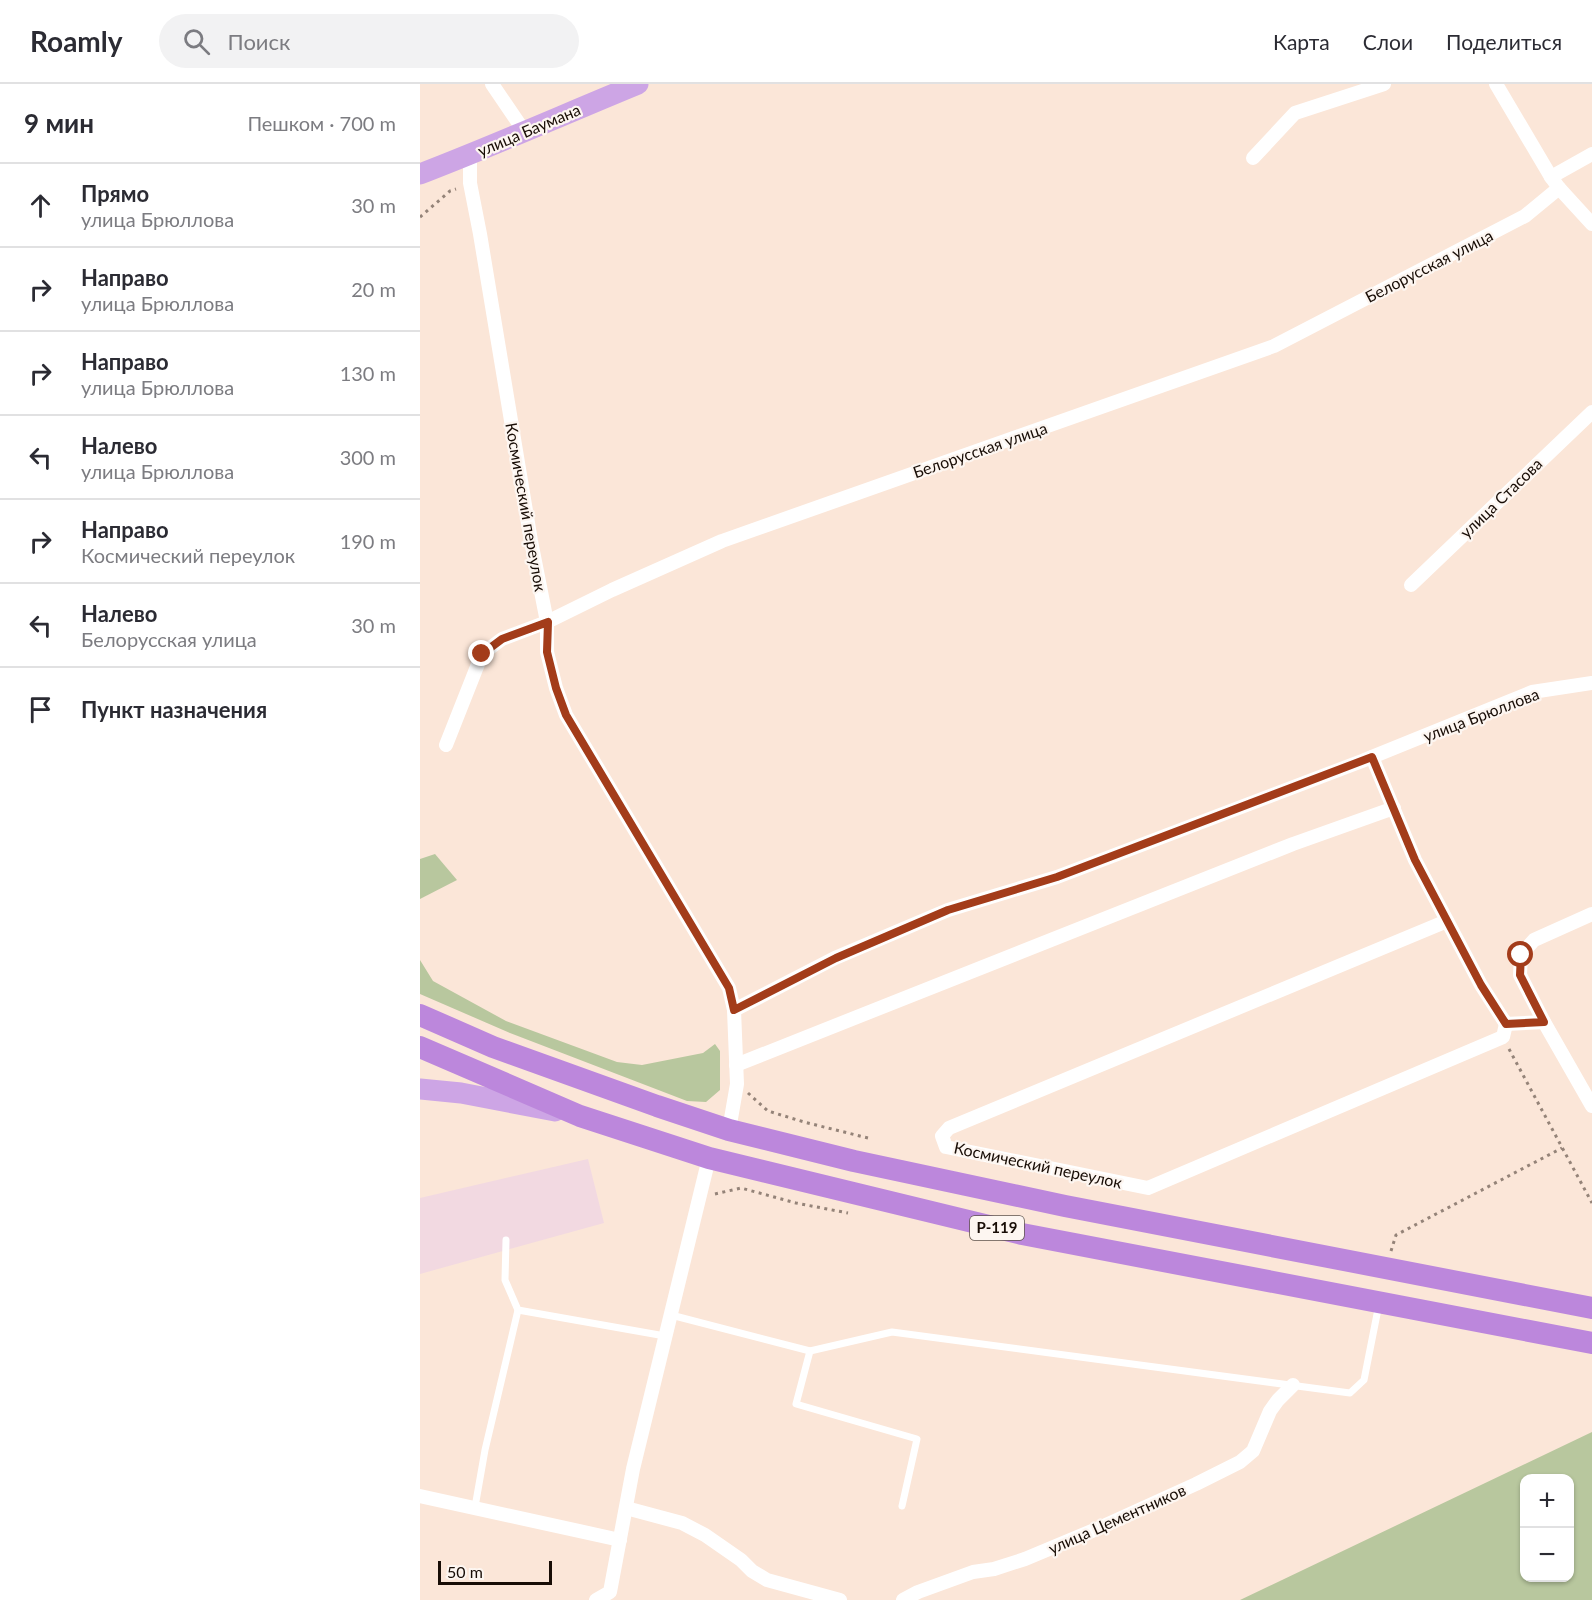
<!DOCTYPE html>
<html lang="ru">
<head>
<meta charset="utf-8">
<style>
	:root { --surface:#fff; --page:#f2f2f3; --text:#2b2b33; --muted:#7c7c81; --line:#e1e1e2 }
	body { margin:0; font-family:Lato,sans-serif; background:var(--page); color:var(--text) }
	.controls { position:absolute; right:18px; bottom:18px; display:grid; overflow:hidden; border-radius:12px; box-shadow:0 2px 4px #0004 }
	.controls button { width:54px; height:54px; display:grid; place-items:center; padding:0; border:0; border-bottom:2px solid var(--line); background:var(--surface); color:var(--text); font:30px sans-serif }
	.scale { position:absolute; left:18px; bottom:15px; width:114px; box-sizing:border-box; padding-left:6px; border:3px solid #180d06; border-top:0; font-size:16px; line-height:21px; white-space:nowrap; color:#180d06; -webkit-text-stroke:4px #fdf6f1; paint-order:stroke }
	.stop { position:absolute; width:18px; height:18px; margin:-14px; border:4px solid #a33c1a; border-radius:50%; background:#fff }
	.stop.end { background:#a33c1a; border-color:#fff; box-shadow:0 2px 6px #0008 }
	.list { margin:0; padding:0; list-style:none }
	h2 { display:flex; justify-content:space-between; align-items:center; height:78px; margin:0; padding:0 24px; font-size:26px }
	h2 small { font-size:20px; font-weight:400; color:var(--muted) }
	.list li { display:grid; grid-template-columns:39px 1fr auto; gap:18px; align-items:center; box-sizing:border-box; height:84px; padding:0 24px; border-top:2px solid var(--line) }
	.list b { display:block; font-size:22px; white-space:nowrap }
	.list p { margin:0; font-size:20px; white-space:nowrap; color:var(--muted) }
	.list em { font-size:20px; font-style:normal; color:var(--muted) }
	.icon { flex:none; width:33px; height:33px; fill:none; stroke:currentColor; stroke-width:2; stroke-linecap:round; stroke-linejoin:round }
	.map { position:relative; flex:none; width:1172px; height:1516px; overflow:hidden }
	header { display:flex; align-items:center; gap:36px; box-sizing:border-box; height:84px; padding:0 30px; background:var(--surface); border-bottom:2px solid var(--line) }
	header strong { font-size:28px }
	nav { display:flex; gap:33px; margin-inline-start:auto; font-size:21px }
	.search { width:420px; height:54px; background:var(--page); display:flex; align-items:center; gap:15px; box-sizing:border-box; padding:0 21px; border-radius:33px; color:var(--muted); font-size:22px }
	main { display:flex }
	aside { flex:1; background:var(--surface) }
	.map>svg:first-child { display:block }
</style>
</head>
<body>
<header>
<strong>Roamly</strong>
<div class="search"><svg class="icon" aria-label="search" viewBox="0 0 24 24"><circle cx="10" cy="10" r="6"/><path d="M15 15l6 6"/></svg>Поиск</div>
<nav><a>Карта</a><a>Слои</a><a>Поделиться</a></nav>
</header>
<main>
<aside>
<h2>9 мин<small>Пешком · 700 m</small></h2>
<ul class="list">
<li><svg class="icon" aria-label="ahead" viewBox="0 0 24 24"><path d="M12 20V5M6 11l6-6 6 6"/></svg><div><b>Прямо</b><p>улица Брюллова</p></div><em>30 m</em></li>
<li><svg class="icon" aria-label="right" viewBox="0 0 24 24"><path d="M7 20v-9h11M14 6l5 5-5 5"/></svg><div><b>Направо</b><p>улица Брюллова</p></div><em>20 m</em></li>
<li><svg class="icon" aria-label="right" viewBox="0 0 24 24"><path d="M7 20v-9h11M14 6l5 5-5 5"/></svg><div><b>Направо</b><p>улица Брюллова</p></div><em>130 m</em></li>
<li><svg class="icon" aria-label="left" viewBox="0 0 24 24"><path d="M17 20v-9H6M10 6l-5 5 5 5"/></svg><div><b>Налево</b><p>улица Брюллова</p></div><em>300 m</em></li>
<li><svg class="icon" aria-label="right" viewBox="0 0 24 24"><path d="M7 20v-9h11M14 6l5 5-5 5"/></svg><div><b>Направо</b><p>Космический переулок</p></div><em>190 m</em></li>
<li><svg class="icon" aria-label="left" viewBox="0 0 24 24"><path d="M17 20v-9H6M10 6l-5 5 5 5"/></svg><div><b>Налево</b><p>Белорусская улица</p></div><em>30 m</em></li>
<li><svg class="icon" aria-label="arrive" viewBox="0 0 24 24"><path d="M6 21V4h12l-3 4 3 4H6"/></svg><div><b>Пункт назначения</b></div></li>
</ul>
</aside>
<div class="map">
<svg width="1172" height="1516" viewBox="0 0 1172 1516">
	<rect width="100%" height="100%" fill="#fbe6d8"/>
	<polygon fill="#f2d9e1" points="168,1075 184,1139 0,1190 0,1114"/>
	<g fill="#b8c79e" fill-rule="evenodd">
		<polygon points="15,770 37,796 0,815 0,775"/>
		<polygon points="0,876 13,897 86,937 197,978 222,981 283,969 295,960 300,967 300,1006 286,1018 267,1017 90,949 0,910"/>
		<path d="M1172 1348V1516H820ZM1104 1394H1150V1494H1104Z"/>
	</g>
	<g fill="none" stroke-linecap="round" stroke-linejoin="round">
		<g stroke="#948378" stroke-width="3" stroke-dasharray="3 4.5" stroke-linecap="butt">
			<polyline points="0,133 30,107 36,105"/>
			<polyline points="1089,965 1172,1119"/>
			<polyline points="328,1009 348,1027 384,1038 448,1054"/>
			<polyline points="295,1110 321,1104 376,1119 428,1129"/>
			<polyline points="971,1167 976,1151 1142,1064"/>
		</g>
		<g stroke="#fff" stroke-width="7">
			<polyline points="86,1156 85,1196 98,1226 245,1252"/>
			<polyline points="251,1231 390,1267 376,1320 497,1355 482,1422"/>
			<polyline points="390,1267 472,1248 930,1309 944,1296 959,1220"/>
			<polyline points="55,1423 65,1366 98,1226"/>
		</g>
		<g stroke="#fff" stroke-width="14">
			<polyline points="72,0 104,47"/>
			<polyline points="1076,0 1131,93 1139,104 1172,140"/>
			<polyline points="50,71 50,99 60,150 111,457 127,538 127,568 136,604 146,631 309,904 314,926 317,1000 309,1046"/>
			<polyline points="833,74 875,29 964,0"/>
			<polyline points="1131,93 1172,70"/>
			<polyline points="991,501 1172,328"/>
			<polyline points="26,661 62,570 82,555 127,538 192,506 302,457 854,262 1105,132 1139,104"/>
			<polyline points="952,673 995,776 1061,901 1086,940 1124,938 1172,1022"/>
			<polyline points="1027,837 529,1044 522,1052 526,1063 728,1104 1083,953 1086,940"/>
			<polyline points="314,926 415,874 528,826 637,793 942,677 1112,608 1172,599"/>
			<polyline points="1124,938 1100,891 1101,871 1114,856 1172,830"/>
			<polyline points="316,981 873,760 974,724"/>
			<polyline points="0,1412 200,1456"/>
			<polyline points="206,1424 262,1439 285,1451 321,1476 332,1487 347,1496 420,1516"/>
			<polyline points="176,1516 190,1508 213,1385 289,1074"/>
			<polyline points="483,1516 498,1508 553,1488 574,1485 605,1475 679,1444 776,1400 820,1378 833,1367 850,1327 858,1316 873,1301"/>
		</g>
		<g stroke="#cda5e5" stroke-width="21">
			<path d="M0 90C73 62 145 30 218 0"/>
			<polyline points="0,1005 41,1009 135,1027"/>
		</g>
		<g stroke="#bc87dc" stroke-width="22">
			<polyline points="0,931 73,963 237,1022 309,1046 434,1077 645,1122 1172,1224"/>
			<polyline points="0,963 160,1032 289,1074 602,1150 1172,1259"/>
		</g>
	</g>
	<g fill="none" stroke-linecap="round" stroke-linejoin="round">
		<polyline stroke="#a33c1a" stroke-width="8" points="62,570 82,555 128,538 127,568 136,604 146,631 309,904 314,926 416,874 528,826 637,793 952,673 995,776 1061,901 1086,940 1124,938 1100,891 1101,871"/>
	</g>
	<g text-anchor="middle" stroke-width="4.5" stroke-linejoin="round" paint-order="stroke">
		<rect fill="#fdf6f1" stroke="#5d534c" stroke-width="1.5" x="550" y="1132" width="54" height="24" rx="4.5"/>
		<g font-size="15" font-weight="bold" fill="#180d06">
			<text x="577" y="1149">Р-119</text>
		</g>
		<g font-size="16" fill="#180d06" stroke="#fdf6f1">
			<text transform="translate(109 46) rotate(-23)" y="6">улица Баумана</text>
			<text transform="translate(1009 182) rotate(-27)" y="6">Белорусская улица</text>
			<text transform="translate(560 366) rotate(-19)" y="6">Белорусская улица</text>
			<text transform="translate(1081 414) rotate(-44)" y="6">улица Стасова</text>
			<text transform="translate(106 423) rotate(80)" y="6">Космический переулок</text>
			<text transform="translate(1061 631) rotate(-21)" y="6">улица Брюллова</text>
			<text transform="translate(618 1081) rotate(12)" y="6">Космический переулок</text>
			<text transform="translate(697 1435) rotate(-24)" y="6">улица Цементников</text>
		</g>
	</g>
</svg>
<div class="controls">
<button>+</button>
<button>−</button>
</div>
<div class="scale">50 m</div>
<div class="stop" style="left:1101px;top:871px"></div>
<div class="stop end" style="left:62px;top:570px"></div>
</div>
</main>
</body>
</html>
